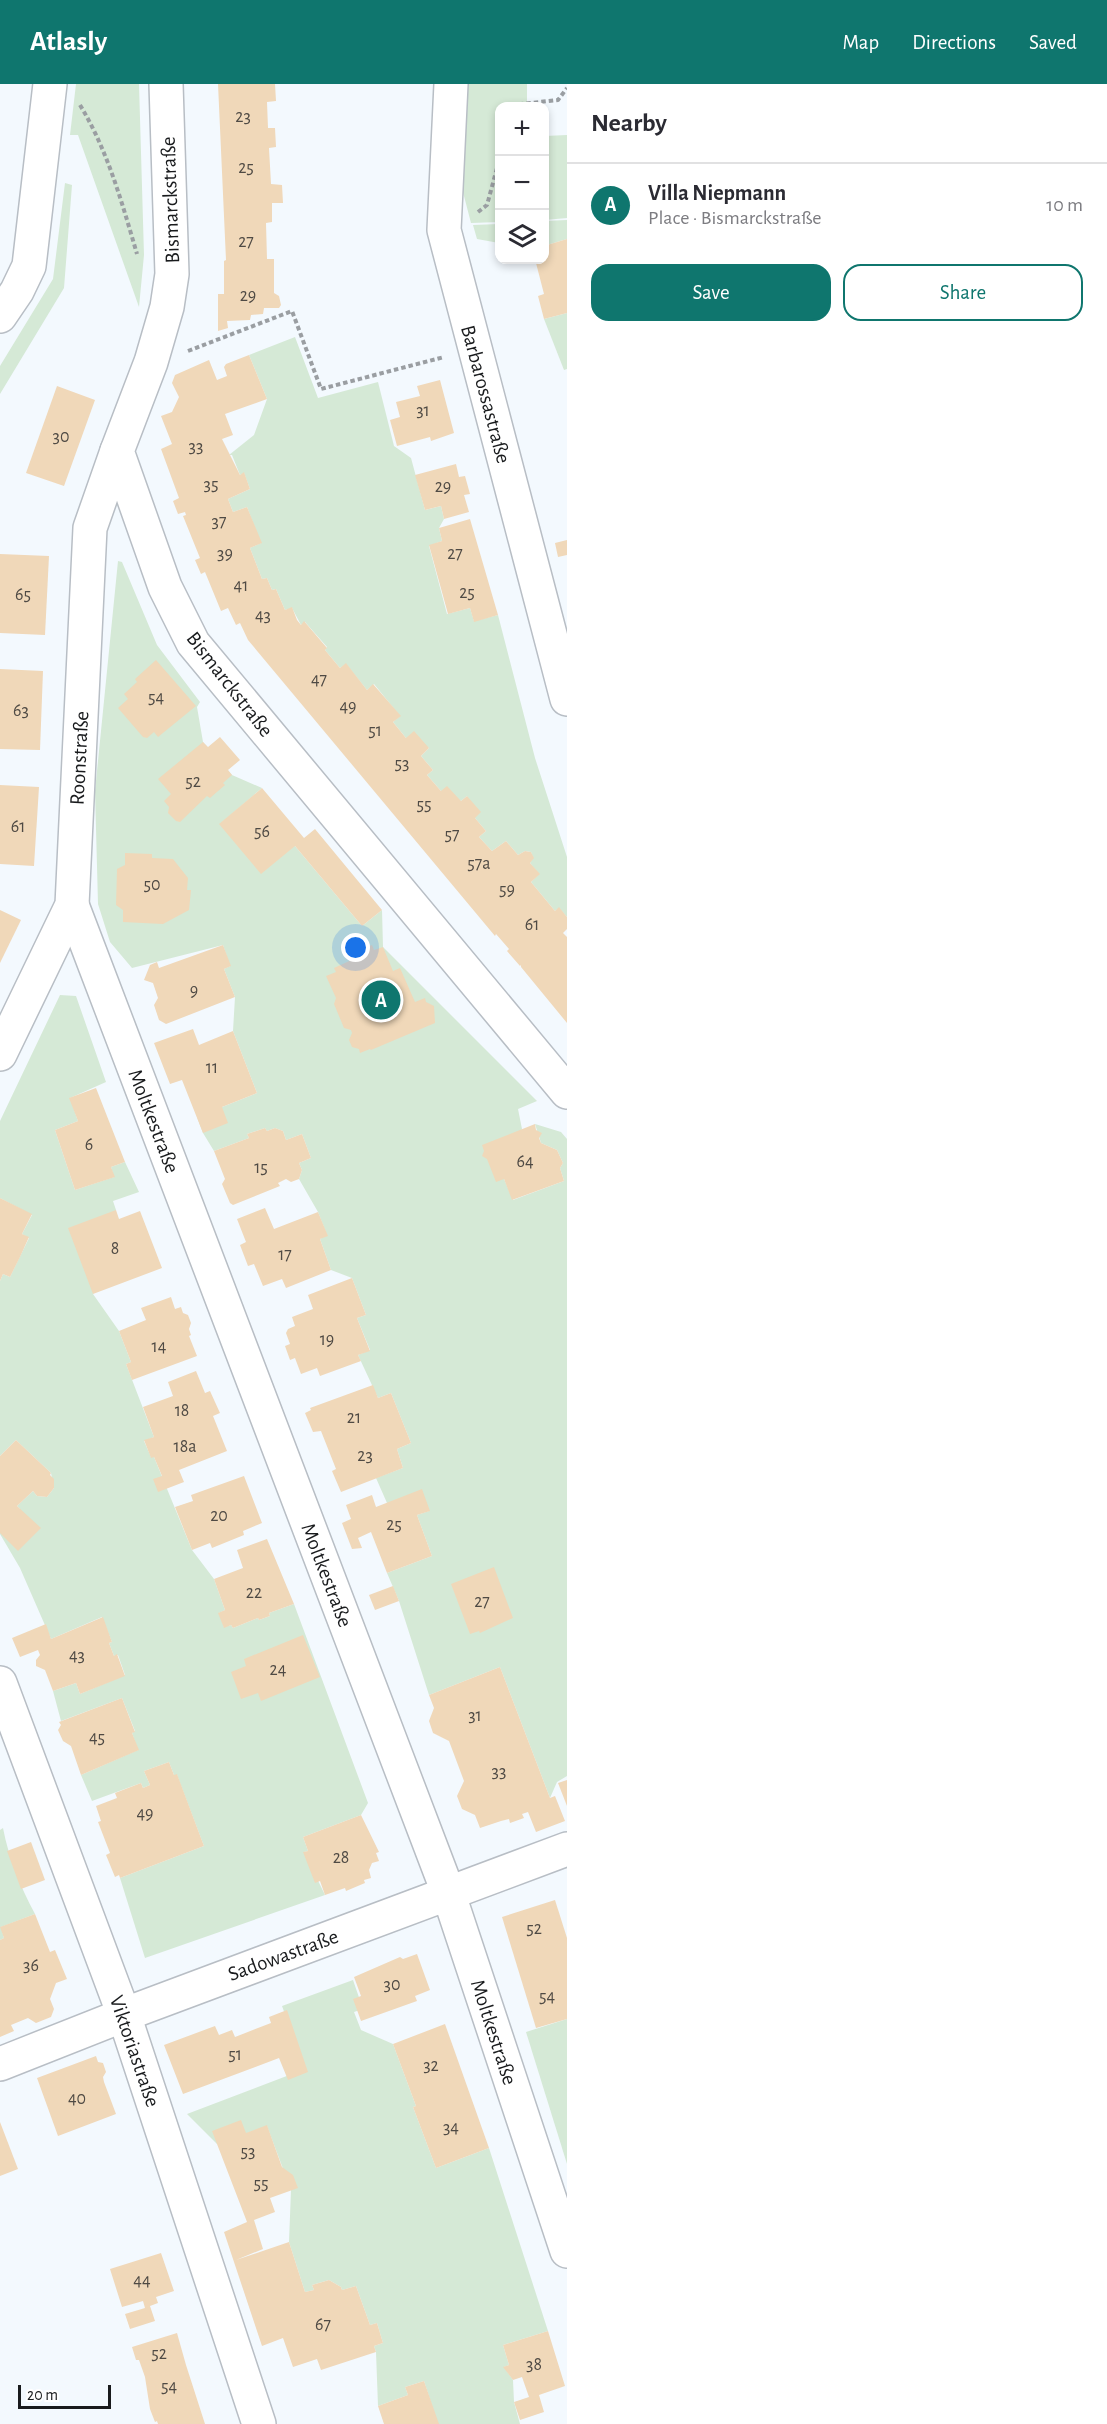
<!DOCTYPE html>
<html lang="en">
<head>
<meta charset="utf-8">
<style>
	:root { --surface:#fff; --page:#f7f7f7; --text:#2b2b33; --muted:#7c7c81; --line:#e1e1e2; --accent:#0f766e }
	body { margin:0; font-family:"Alegreya Sans",sans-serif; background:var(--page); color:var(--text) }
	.controls { position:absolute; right:18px; top:18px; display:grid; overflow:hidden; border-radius:12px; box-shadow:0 3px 9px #0003 }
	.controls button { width:54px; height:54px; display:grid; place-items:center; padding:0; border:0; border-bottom:2px solid var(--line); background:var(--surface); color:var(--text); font:30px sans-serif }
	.scale { position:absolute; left:18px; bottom:15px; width:93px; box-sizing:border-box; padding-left:6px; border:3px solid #191b1d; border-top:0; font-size:16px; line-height:21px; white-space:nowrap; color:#191b1d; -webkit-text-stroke:4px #fff; paint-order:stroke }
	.you { position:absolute; left:356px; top:864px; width:21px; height:21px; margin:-15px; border:4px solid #fff; border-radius:50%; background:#1a73e8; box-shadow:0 0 0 9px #1a73e833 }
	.badge { display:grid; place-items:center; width:39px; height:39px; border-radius:50%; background:var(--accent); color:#fff; font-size:20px; font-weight:700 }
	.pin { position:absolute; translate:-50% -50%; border:3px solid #fff; box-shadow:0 2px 6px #0006 }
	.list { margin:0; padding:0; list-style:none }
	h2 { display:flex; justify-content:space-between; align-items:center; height:78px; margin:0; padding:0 24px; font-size:26px }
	h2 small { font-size:20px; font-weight:400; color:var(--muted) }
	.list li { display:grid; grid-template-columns:39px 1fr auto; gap:18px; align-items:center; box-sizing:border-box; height:84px; padding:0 24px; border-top:2px solid var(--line) }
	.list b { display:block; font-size:22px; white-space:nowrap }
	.list p { margin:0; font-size:20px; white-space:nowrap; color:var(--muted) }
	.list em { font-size:20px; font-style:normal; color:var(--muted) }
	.actions { display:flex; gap:12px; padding:18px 24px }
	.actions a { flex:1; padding:14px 0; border:2px solid var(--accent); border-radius:18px; text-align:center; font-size:21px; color:var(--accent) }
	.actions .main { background:var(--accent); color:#fff }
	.icon { flex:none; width:33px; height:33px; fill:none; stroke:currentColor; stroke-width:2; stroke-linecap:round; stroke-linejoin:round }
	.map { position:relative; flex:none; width:567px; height:2340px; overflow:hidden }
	header { display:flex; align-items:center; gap:36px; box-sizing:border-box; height:84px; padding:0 30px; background:var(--accent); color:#fff }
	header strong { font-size:28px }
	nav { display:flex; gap:33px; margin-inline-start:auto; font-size:21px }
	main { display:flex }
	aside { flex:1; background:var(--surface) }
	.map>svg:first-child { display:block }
</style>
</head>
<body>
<header>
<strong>Atlasly</strong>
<nav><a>Map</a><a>Directions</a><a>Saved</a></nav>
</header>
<main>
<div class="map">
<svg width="567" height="2340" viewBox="0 0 567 2340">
	<rect width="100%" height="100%" fill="#f3f9fe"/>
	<g fill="#d5e9d6">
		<polygon points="76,0 139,0 144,171 139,223 78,51 70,51"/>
		<polygon points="462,0 527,0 527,22 500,22 499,138 471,139 458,89"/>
		<polygon points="567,51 567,134 545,136 545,52"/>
		<polygon points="65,99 72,101 64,204 0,310 0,282 53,195"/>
		<polygon points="567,136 567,155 547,161 545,159 544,137"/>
		<polygon points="499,140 499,159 477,155 473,141"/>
		<polygon points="567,229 567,285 564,286 544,235"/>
		<polygon points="295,253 318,314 378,298 394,362 411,374 425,426 441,422 444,435 439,444 442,457 429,462 447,530 470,524 474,537 498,531 535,674 567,773 567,833 559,824 555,827 531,798 539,790 530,779 533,774 531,768 525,767 518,771 506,757 492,767 479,753 486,747 475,734 467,712 461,717 441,707 427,691 433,686 421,672 429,664 406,654 393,638 400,632 374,600 367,606 346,580 340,584 325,566 327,563 305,538 301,541 292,524 285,526 276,505 272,506 267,494 262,495 250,464 261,459 247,423 233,428 228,415 250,405 244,389 240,391 232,371 229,371 254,351 267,315 249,271"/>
		<polygon points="118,477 122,478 157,561 200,618 197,623 203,658 232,691 262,704 220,740 295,762 362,842 382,826 383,863 537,1017 518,1025 522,1045 504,1095 513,1116 564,1097 560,1084 563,1079 557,1066 541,1059 535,1040 561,1048 567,1055 567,1692 557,1698 550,1714 500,1583 429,1611 399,1517 387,1489 432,1472 417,1431 429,1427 387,1419 376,1394 403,1384 397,1365 411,1359 391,1309 378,1314 358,1271 370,1266 357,1234 366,1231 352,1194 331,1186 320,1155 327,1151 318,1128 299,1095 302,1086 299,1079 311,1074 302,1050 286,1056 283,1047 275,1044 267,1047 265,1044 247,1050 249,1054 214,1067 203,1049 197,1033 257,1009 233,947 235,913 224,885 230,882 223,861 132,884 110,858 98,820 95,707"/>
		<polygon points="60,911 76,912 106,998 70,1014 78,1037 55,1046 75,1106 114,1093 111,1083 125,1078 139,1108 113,1117 116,1126 93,1210 119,1247 131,1278 126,1280 154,1353 144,1357 151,1373 154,1373 192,1466 214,1495 225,1526 219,1529 224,1543 231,1541 233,1544 258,1534 259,1536 270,1532 269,1529 294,1520 368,1719 361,1731 303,1753 308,1767 304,1768 325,1811 145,1874 120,1794 204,1762 177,1691 174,1691 169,1678 144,1687 150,1701 143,1704 141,1699 92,1717 81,1691 138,1666 132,1649 135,1647 122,1614 61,1637 53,1607 76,1599 80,1610 125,1591 118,1571 114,1572 109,1559 112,1558 102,1533 51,1555 20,1484 0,1450 0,1446 20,1425 17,1422 33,1407 37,1412 47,1413 54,1404 51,1389 16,1356 0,1372 0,1197 3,1190 10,1193 29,1154 22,1150 32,1131 0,1114 0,1037"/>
		<path d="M3 1744C9 1775 20 1802 35 1830L1 1843 4 1854 0 1856V1746Z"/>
		<polygon points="353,1896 363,1925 354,1928 361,1946 393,1960 416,2022 413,2023 436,2084 489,2064 548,2247 503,2261 509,2281 504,2283 513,2296 514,2318 520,2340 438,2340 424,2297 405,2303 408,2311 378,2322 376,2268 374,2262 383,2259 377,2239 370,2241 356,2202 342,2206 341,2203 329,2196 312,2201 314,2206 305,2208 289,2158 291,2106 267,2042 217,2060 187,2030 305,1985 282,1922"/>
		<polygon points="567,1935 567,2080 526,1948"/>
	</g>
	<g fill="#f0d8b9">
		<polygon points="218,0 275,0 276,17 267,18 268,44 275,44 276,63 269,64 271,100 282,101 283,119 272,119 272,138 266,139 267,175 274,175 274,209 279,212 281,221 279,224 264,224 263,230 251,231 250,236 227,237 228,244 218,247 218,210 224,210 224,177 226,176"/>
		<polygon points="567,155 567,229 544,235 538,212 544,210 536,179 528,176 544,176 544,157 547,161"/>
		<polygon points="249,271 267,315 225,330 233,351 222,355 240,391 244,388 250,405 228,415 233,428 247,423 262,459 250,464 262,495 267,494 272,506 276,505 285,526 292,523 297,536 301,541 304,537 327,564 325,566 340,584 346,579 367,606 373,600 401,632 393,638 406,654 414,647 429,664 421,672 433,686 427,691 441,707 447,702 461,717 467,712 481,728 475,734 486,747 479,753 492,767 506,757 518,771 525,767 531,768 534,774 530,779 540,790 531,798 555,827 559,823 567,833 567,845 563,849 567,853 567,939 521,883 521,881 520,882 507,867 509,865 496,850 495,852 248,556 240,539 236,541 228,524 221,527 205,488 201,490 195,476 200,474 183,432 186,431 185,428 178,430 173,417 179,414 161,365 172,360 161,332 172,328 179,313 172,299 175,291 209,276 217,296 227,292 224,283 226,280"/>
		<polygon points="440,296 454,349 431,357 430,353 397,362 390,336 400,333 396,318 420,312 417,302"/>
		<polygon points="57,302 95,316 64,402 26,389"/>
		<polygon points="456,380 459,393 465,392 470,410 464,411 469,428 444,435 441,422 425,426 415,391"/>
		<polygon points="470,435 498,531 474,538 470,524 448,530 429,461 442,457 439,444"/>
		<polygon points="567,456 567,471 558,473 555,459"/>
		<polygon points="0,470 49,472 45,551 0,549"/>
		<polygon points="156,576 196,622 158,653 154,648 147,654 143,653 118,624 128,615 124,610 137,598 135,595"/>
		<polygon points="0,585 43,587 40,666 0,665"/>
		<polygon points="220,653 240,676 228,686 232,691 223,699 225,701 210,714 207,712 180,738 176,737 168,729 169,723 164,717 171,710 158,695 203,658 208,663"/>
		<polygon points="0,701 39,703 34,782 0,780"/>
		<polygon points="262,704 304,754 315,745 382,826 362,842 295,762 261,790 219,740"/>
		<polygon points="125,769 152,770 152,774 173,775 188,794 187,806 191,806 189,826 163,840 123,838 123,826 116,821 117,785 125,781"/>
		<polygon points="0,826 21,836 0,879"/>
		<polygon points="223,861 231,882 224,885 235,913 166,940 159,936 154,921 158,914 153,899 144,896 150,881 157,878 159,884"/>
		<polygon points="372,861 374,866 383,863 393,887 400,884 415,918 425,914 426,918 434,922 435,939 371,966 370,965 360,969 359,965 352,963 349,956 352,949 351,946 344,944 334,920 336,914 326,892 336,888 334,884 358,873 356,868"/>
		<polygon points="193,945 199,961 233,947 257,1009 222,1023 228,1039 203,1049 182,996 170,1000 154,959"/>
		<polygon points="96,1004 125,1078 111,1083 115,1093 75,1106 55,1046 78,1037 69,1014"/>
		<polygon points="535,1040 536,1046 542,1049 539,1054 541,1059 557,1066 563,1079 560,1084 564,1097 512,1116 504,1095 496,1098 487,1075 482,1072 484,1067 482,1061"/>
		<polygon points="265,1044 267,1047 275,1044 283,1047 286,1056 302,1050 311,1074 299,1079 302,1086 299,1095 291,1098 286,1095 278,1099 280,1102 233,1121 230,1119 222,1100 225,1095 214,1067 249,1054 247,1050"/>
		<polygon points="0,1114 32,1130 22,1150 29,1153 20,1173 10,1193 3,1190 0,1197"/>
		<polygon points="265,1124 274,1145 318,1128 328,1152 320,1155 331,1186 286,1204 282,1195 263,1202 254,1180 248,1182 240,1161 246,1158 237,1135"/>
		<polygon points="116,1126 119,1135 140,1127 162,1184 93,1210 68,1144"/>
		<polygon points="352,1194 366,1231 357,1234 370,1267 358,1271 361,1277 320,1292 317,1284 301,1290 295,1274 290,1276 285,1262 290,1260 286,1249 288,1245 295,1242 292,1233 313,1225 308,1211"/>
		<polygon points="171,1213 175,1225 181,1223 183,1229 188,1231 191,1239 189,1245 191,1251 189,1252 197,1272 132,1296 126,1280 131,1278 119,1247 146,1236 141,1224"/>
		<polygon points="196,1287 205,1309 210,1307 220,1329 213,1332 227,1367 179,1386 184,1398 158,1408 153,1395 162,1392 154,1373 151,1374 144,1356 154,1353 143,1323 173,1312 168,1298"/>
		<polygon points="373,1301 378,1314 391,1309 411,1359 397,1365 403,1384 341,1408 332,1387 336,1385 321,1347 313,1348 305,1329 311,1326 310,1324"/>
		<polygon points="16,1356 51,1389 50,1391 54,1395 54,1404 47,1413 37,1412 33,1407 17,1422 41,1444 18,1467 0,1449 0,1372"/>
		<polygon points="244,1392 262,1439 243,1447 244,1451 212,1464 210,1459 192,1466 175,1423 193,1417 191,1411"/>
		<polygon points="422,1405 430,1427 417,1431 432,1472 387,1489 371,1448 358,1454 362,1464 352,1465 342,1439 351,1435 346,1421 372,1411 376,1423"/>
		<polygon points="267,1455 294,1520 269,1529 270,1532 259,1536 258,1534 233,1544 231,1541 224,1544 218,1529 225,1526 214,1495 243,1484 237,1466"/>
		<polygon points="494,1483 513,1534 480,1549 479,1547 470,1550 451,1500"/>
		<polygon points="393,1502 399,1517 375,1526 369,1511"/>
		<polygon points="103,1533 112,1558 109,1559 114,1572 117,1570 125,1592 80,1610 76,1599 53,1607 45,1586 36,1582 36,1576 40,1571 38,1566 20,1573 12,1554 46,1540 51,1555"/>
		<polygon points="303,1551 320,1593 261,1617 258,1609 241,1615 231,1588 246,1582 244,1575"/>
		<polygon points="500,1583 550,1714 555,1712 565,1737 536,1748 528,1728 522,1730 524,1734 510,1739 509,1735 501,1737 480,1744 475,1731 462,1725 457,1712 464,1697 449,1657 433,1649 429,1637 434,1624 429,1611"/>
		<polygon points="122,1614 135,1648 132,1649 139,1666 81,1691 71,1662 63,1657 58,1646 61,1641 59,1638"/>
		<polygon points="169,1678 174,1691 177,1690 204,1762 120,1794 119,1791 115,1793 106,1771 110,1769 98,1738 101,1737 96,1722 117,1714 115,1709 141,1699 143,1704 150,1701 144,1687"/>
		<polygon points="567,1696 567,1722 558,1699"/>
		<polygon points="361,1731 379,1768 376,1769 379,1777 372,1779 369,1786 371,1794 364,1796 365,1799 346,1807 345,1804 325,1811 320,1797 315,1799 303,1768 308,1767 303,1753"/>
		<polygon points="31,1758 45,1796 21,1805 7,1767"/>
		<polygon points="555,1816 567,1854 567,1935 536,1944 502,1833"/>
		<polygon points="35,1830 50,1868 55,1866 67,1895 56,1899 50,1915 54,1925 51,1933 36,1939 28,1934 11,1941 14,1947 0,1953 0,1856 4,1854 0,1843"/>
		<polygon points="417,1870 430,1906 415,1912 417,1917 361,1937 353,1915 361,1912 354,1893 400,1873 403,1875"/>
		<polygon points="287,1926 308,1988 288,1996 279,1974 183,2010 164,1961 215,1942 219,1951 232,1946 235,1953 271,1939 269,1933"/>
		<polygon points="445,1940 489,2064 436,2084 413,2023 416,2022 393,1960"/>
		<polygon points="96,1972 98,1978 103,1979 106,1988 103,1993 104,1998 116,2030 58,2052 37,1994"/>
		<polygon points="241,2036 246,2049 267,2041 282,2083 293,2091 298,2104 270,2114 275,2128 254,2136 263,2165 236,2176 289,2158 305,2208 314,2206 312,2201 329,2196 341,2203 342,2206 356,2202 370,2241 377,2239 383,2259 374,2262 376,2268 321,2286 317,2275 293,2283 283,2254 262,2262 224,2148 247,2138 212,2047"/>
		<polygon points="0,2038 18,2085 0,2092"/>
		<polygon points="161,2169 174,2207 156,2213 158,2219 150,2222 155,2237 130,2245 125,2230 145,2224 143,2217 122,2223 110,2185"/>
		<polygon points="548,2247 565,2302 539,2311 544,2328 520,2336 514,2318 529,2313 522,2293 513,2296 503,2283 509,2281 503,2261"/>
		<polygon points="177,2249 186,2281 205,2340 158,2340 157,2337 155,2338 150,2325 145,2293 139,2276 136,2276 132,2263"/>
		<polygon points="424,2297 439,2340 384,2340 378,2322 408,2311 405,2303"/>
	</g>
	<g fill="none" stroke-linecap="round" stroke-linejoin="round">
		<defs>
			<g id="minor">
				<polyline points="166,0 172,190 167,223 151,278 117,367 165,503 193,559 567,1008"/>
				<polyline points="451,0 444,146 567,615"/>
				<polyline points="0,232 17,207 29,182 50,0"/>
				<polyline points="72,821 448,1808 567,2167"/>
				<polyline points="0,970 72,821 90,444 117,367"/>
				<polyline points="0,1599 124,1931 259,2340"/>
				<polyline points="0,1980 139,1925 567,1765"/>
			</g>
		</defs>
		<use href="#minor" stroke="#b8bec5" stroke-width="36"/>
		<g stroke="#9a9ea2" stroke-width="4" stroke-dasharray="4.5 3" stroke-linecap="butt">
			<path d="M80 21C108 67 122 119 137 170"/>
			<polyline points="504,22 558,16 567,4"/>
			<polyline points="478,128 487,121 500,73"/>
			<polyline points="188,267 292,227 321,305 444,273"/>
		</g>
		<use href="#minor" stroke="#fff" stroke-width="33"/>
	</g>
	<g text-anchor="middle" stroke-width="6" stroke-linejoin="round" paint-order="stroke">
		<g font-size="18" fill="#4f4a44">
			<text x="243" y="38">23</text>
			<text x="246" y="89">25</text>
			<text x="246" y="163">27</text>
			<text x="248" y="217">29</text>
			<text x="423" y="332">31</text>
			<text x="61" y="358">30</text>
			<text x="196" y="368">33</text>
			<text x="211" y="406">35</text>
			<text x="443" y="408">29</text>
			<text x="219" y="443">37</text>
			<text x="225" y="475">39</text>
			<text x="455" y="475">27</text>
			<text x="241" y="507">41</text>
			<text x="467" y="514">25</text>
			<text x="23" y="516">65</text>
			<text x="263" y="537">43</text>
			<text x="319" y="601">47</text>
			<text x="156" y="619">54</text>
			<text x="348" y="628">49</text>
			<text x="21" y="632">63</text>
			<text x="375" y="652">51</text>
			<text x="402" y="685">53</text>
			<text x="193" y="703">52</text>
			<text x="424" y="726">55</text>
			<text x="18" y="748">61</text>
			<text x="262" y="753">56</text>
			<text x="452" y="756">57</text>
			<text x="479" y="785">57a</text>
			<text x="152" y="806">50</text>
			<text x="507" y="811">59</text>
			<text x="532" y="846">61</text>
			<text x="194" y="912">9</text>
			<text x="212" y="989">11</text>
			<text x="89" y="1066">6</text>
			<text x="525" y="1083">64</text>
			<text x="261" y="1089">15</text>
			<text x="115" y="1170">8</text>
			<text x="285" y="1176">17</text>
			<text x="327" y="1261">19</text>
			<text x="159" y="1268">14</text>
			<text x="182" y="1332">18</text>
			<text x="354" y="1339">21</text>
			<text x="185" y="1368">18a</text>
			<text x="365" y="1377">23</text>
			<text x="219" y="1437">20</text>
			<text x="394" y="1446">25</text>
			<text x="254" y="1514">22</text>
			<text x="482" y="1523">27</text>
			<text x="77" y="1577">43</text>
			<text x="278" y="1591">24</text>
			<text x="475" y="1637">31</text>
			<text x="97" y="1659">45</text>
			<text x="499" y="1693">33</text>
			<text x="145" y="1735">49</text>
			<text x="341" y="1779">28</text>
			<text x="534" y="1850">52</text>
			<text x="31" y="1887">36</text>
			<text x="392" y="1906">30</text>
			<text x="547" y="1918">54</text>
			<text x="235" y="1976">51</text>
			<text x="431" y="1987">32</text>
			<text x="77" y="2020">40</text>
			<text x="451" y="2049">34</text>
			<text x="248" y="2073">53</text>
			<text x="261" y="2105">55</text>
			<text x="142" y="2202">44</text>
			<text x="323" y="2246">67</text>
			<text x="159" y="2275">52</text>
			<text x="534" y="2286">38</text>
			<text x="169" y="2308">54</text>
		</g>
		<g font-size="21" fill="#191b1d" stroke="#fff">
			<text transform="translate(170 116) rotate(-92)" y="7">Bismarckstraße</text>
			<text transform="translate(486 310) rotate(75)" y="7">Barbarossastraße</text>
			<text transform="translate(230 600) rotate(52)" y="7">Bismarckstraße</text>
			<text transform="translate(79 674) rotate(-87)" y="7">Roonstraße</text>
			<text transform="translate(154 1037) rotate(69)" y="7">Moltkestraße</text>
			<text transform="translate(327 1491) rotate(69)" y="7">Moltkestraße</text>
			<text transform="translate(283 1871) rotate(-20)" y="7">Sadowastraße</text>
			<text transform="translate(494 1948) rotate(72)" y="7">Moltkestraße</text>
			<text transform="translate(135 1967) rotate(71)" y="7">Viktoriastraße</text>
		</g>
	</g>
</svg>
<div class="controls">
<button>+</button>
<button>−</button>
<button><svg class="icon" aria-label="layers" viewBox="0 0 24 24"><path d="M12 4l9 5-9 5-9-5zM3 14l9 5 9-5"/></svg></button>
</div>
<div class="scale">20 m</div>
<div class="you"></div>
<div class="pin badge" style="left:381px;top:916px">A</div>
</div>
<aside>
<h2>Nearby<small></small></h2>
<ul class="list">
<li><span class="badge">A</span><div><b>Villa Niepmann</b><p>Place · Bismarckstraße</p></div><em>10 m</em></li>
</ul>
<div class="actions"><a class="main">Save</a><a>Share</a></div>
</aside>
</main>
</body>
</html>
